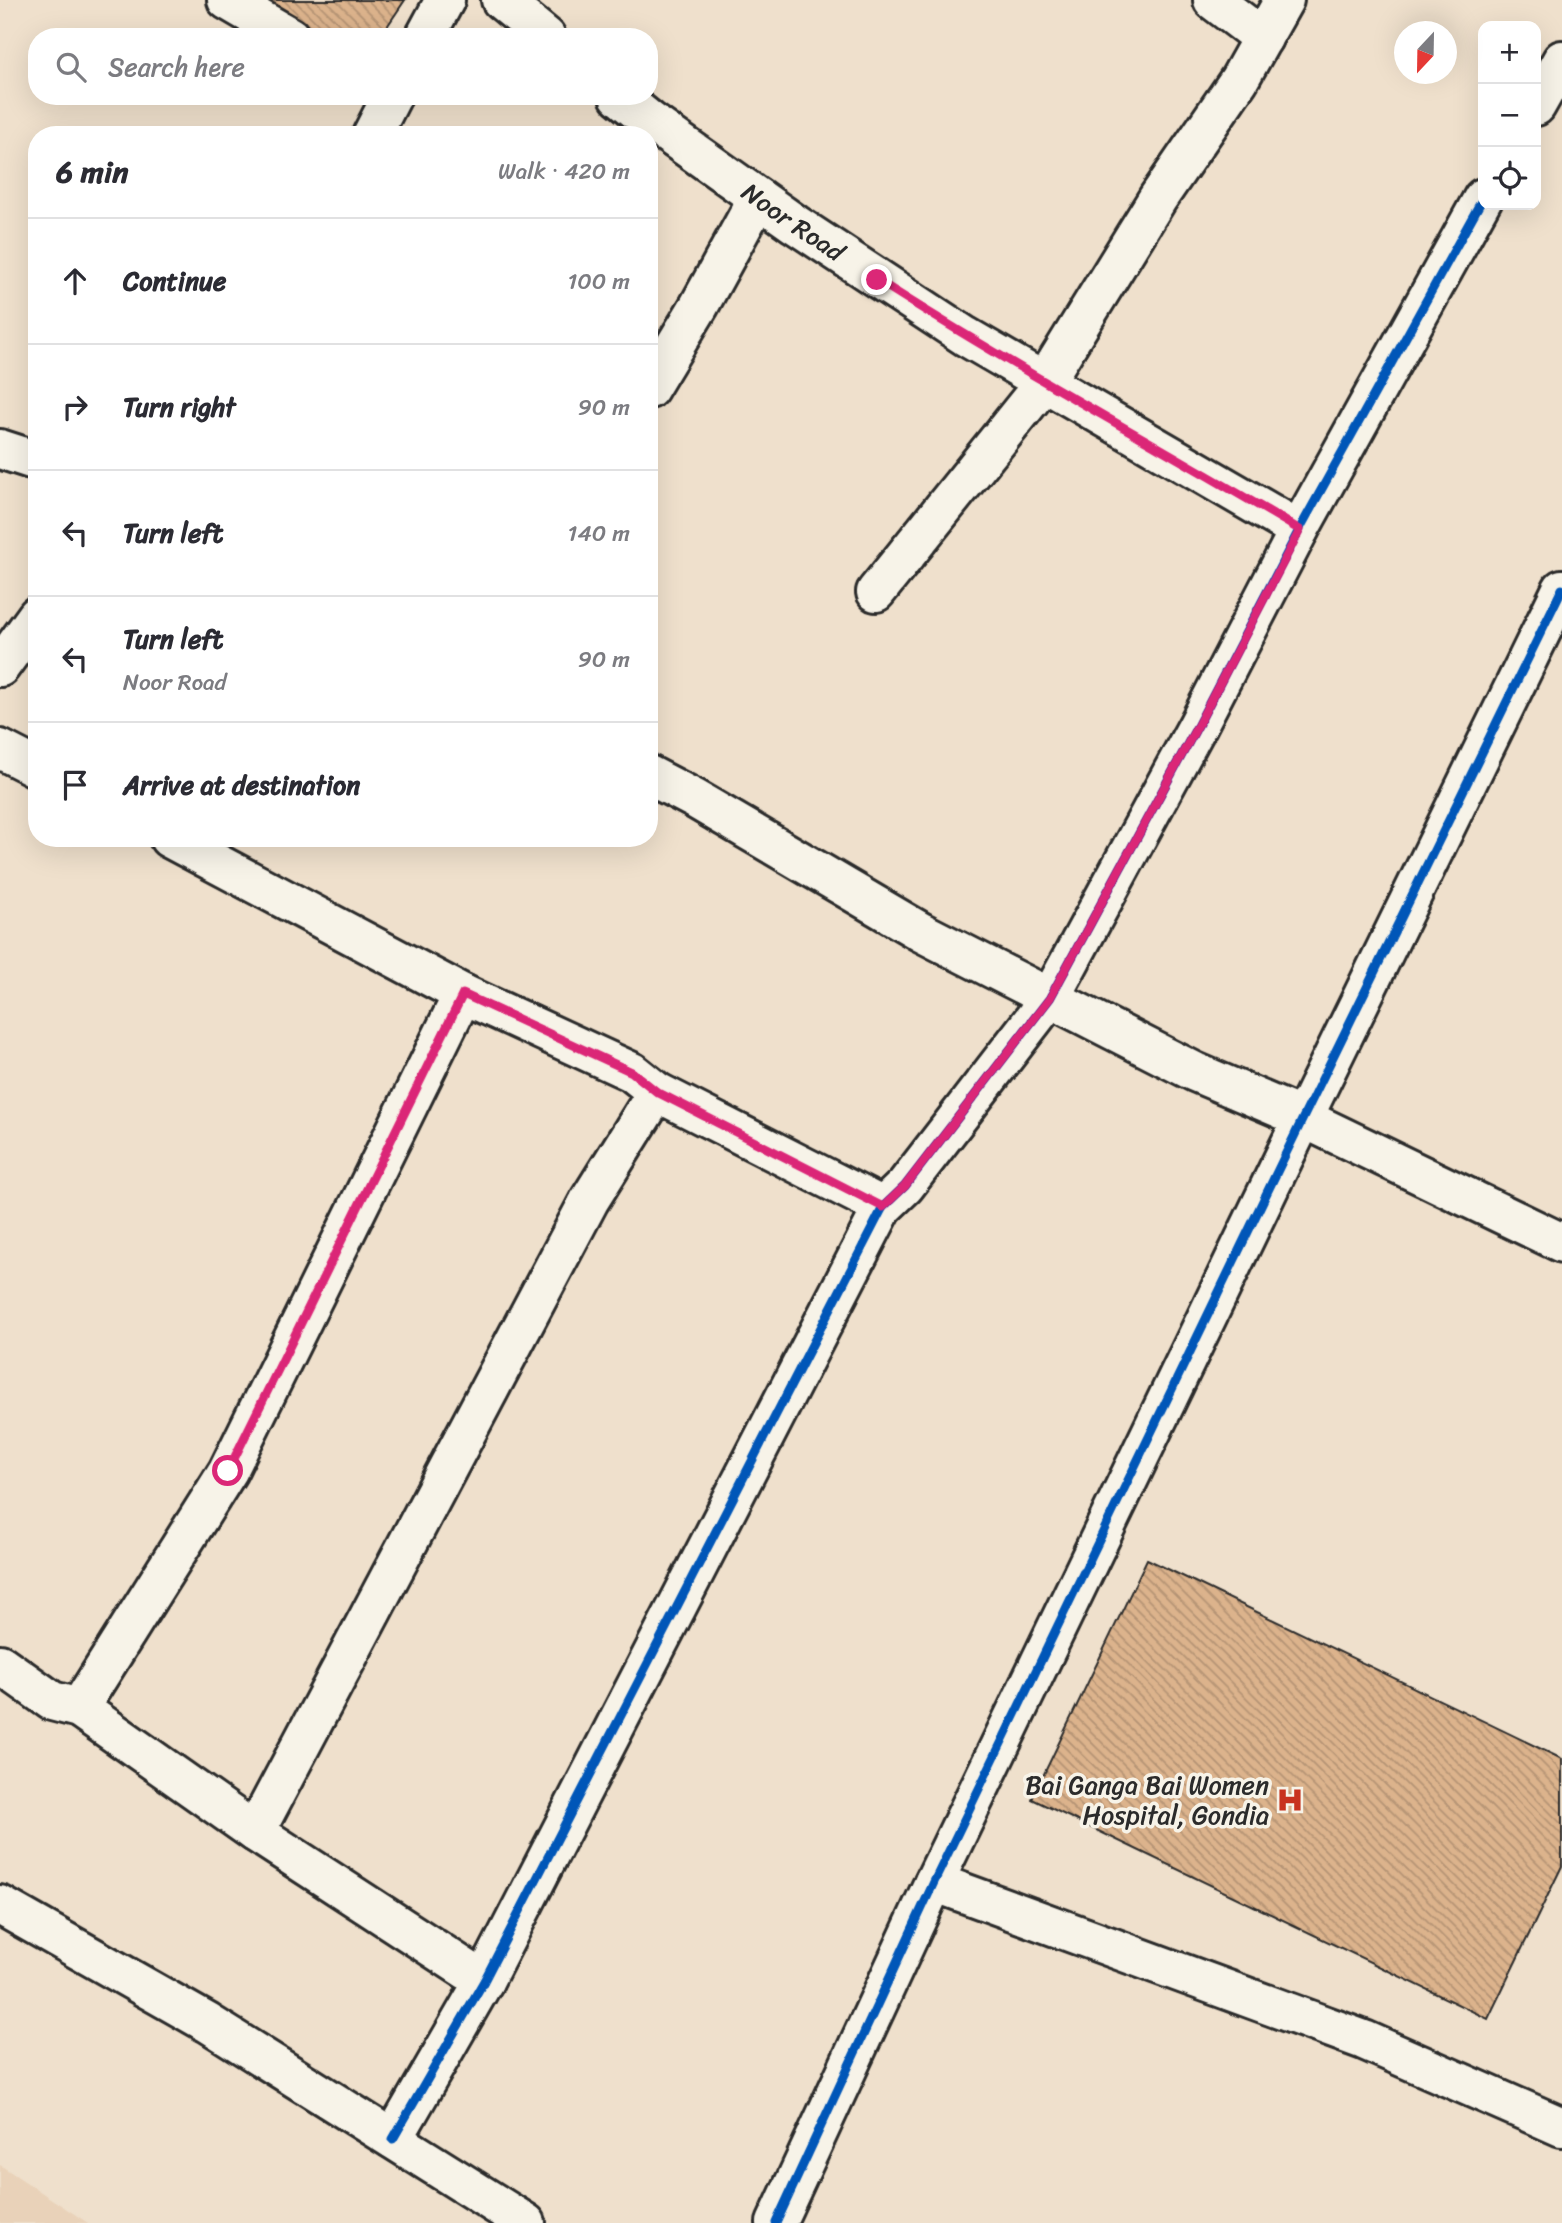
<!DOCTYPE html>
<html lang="en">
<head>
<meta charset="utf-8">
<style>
	:root { --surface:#fff; --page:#f2f2f3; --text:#2b2b33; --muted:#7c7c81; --line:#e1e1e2 }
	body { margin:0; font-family:Sriracha,sans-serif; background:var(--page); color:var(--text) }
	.controls { position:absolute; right:21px; top:21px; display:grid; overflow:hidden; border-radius:14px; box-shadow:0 7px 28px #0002 }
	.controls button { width:63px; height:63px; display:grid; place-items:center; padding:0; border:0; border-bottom:2px solid var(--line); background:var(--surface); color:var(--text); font:35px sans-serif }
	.compass { position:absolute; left:1394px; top:21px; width:63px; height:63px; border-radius:50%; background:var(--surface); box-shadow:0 7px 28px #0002; rotate:202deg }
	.stop { position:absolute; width:21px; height:21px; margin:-16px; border:5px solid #db2777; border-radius:50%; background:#fff }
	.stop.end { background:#db2777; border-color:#fff; box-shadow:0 2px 7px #0008 }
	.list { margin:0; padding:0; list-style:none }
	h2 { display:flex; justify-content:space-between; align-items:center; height:91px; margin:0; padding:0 28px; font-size:30px }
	h2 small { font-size:23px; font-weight:400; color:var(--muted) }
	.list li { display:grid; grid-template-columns:46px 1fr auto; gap:21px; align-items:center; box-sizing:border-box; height:126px; padding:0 28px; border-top:2px solid var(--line) }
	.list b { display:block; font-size:26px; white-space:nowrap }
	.list p { margin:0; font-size:23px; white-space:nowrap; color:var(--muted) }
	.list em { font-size:23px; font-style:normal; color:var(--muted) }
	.icon { flex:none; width:38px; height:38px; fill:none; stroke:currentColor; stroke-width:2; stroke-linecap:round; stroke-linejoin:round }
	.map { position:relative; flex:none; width:1562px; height:2223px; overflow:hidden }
	.search { position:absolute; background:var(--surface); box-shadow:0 7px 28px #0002; left:28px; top:28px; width:630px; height:77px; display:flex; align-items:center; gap:18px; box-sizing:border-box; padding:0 24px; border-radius:28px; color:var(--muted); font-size:26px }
	.panel { position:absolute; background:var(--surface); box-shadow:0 7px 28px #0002; left:28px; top:126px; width:630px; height:721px; border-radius:28px }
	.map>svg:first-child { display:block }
</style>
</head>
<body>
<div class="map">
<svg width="1562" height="2223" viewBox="0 0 1562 2223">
	<defs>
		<pattern id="building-back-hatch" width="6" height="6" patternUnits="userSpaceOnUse" patternTransform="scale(1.75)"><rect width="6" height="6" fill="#dcb38c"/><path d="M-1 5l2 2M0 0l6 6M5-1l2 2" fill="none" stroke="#b39273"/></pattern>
	</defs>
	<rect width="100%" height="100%" fill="#efe0cc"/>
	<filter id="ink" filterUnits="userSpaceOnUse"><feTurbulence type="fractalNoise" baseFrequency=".0143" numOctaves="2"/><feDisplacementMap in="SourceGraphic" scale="14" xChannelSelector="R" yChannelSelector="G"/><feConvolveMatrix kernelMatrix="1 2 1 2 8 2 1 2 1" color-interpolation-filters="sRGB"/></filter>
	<g filter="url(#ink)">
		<polygon fill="#e9d2b9" points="0,2165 88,2223 0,2223"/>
		<g fill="url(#building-back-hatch)" stroke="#2b2b2b" stroke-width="2">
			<polygon points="267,0 405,0 380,37 321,37"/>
			<polygon points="1147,1559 1562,1759 1562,1866 1488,2019 1032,1799"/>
		</g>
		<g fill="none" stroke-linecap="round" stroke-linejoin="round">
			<defs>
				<g id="street">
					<polyline points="227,0 290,37"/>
					<polyline points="501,0 546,37"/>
					<polyline points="1213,0 1263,38"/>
					<polyline points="425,37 445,0"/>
					<path id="s1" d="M619 96 650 121 795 224 965 336 1299 530"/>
					<polyline points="1536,106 1562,60"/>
					<polyline points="372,135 392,96"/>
					<polyline points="649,389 699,306 758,198"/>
					<polyline points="0,449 37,461"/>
					<polyline points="876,592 1044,383 1158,198 1239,80 1284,0"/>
					<polyline points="0,667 37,616"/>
					<polyline points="0,749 37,768"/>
					<polyline points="649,775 695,799 921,932 1195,1072 1303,1118 1562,1243"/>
					<polyline points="463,994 632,1072 657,1092 883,1207"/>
					<polyline points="0,1664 52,1701 79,1708 255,1832 484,1981"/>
					<polyline points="79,1708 228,1471 463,994 169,838"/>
					<polyline points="255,1832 589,1201 657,1092"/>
					<polyline points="934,1882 1364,2040 1562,2127"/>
					<polyline points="0,1905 208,2023 526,2223"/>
					<polyline points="393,2139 484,1981 883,1207 905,1186 1050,998 1198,725 1299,530 1483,198"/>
					<polyline points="776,2223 934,1882 1303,1118 1562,589"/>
				</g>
			</defs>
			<use href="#street" stroke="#2b2b2b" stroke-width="44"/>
			<use href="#street" stroke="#f7f3e8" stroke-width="38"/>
			<defs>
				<g id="cycleway">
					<polyline points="393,2139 484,1981 883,1207 905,1186 1050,998 1198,725 1299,530 1483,198"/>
					<polyline points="776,2223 934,1882 1303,1118 1562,589"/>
				</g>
			</defs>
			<use href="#cycleway" stroke="#f7f3e8" stroke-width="13"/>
			<use href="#cycleway" stroke="#0057b8" stroke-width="9"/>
		</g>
	</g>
	<g fill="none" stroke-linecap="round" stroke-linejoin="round" filter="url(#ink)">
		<path stroke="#db2777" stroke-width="9" d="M228 1471 463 994 632 1072 657 1092 883 1207 905 1186 1050 998 1198 725 1300 530C1159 446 1015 368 877 280"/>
	</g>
	<defs>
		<symbol id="hospital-bare" viewBox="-9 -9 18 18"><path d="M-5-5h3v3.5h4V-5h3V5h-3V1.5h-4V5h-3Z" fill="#c8321e" stroke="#f7f3e8" stroke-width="2.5" paint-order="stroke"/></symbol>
	</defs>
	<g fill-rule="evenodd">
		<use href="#hospital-bare" x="1271" y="1781" width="38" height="38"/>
	</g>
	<g text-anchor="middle" stroke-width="7" stroke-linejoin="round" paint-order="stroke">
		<g font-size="26" fill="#2b2b2b" stroke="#f7f3e8">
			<text dy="9" stroke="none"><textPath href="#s1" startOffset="215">Noor Road</textPath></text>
		</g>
		<g font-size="26" fill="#2b2b2b" stroke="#f7f3e8" text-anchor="end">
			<text x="1269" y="1794">Bai Ganga Bai Women<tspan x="1269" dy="30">Hospital, Gondia</tspan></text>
		</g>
	</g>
</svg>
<div class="controls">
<button>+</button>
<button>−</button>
<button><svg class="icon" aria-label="locate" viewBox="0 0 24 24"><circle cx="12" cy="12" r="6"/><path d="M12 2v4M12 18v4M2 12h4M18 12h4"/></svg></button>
</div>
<svg class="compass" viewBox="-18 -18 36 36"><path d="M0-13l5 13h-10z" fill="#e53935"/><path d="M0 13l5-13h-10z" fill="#7c7c81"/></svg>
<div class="stop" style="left:228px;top:1471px"></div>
<div class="stop end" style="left:877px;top:280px"></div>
<div class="search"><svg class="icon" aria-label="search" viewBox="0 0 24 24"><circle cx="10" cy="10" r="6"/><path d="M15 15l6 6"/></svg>Search here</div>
<section class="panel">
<h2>6 min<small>Walk · 420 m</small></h2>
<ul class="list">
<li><svg class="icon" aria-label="ahead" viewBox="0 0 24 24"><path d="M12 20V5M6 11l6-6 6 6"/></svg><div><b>Continue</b></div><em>100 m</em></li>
<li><svg class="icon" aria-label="right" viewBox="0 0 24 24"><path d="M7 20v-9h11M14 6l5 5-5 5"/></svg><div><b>Turn right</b></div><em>90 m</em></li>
<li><svg class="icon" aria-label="left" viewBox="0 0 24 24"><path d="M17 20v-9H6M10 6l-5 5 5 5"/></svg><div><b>Turn left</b></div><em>140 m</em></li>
<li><svg class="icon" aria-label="left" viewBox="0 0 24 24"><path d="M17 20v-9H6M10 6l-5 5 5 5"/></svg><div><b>Turn left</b><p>Noor Road</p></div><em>90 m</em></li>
<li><svg class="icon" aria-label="arrive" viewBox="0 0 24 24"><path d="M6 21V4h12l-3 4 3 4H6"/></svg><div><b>Arrive at destination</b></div></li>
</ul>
</section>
</div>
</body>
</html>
